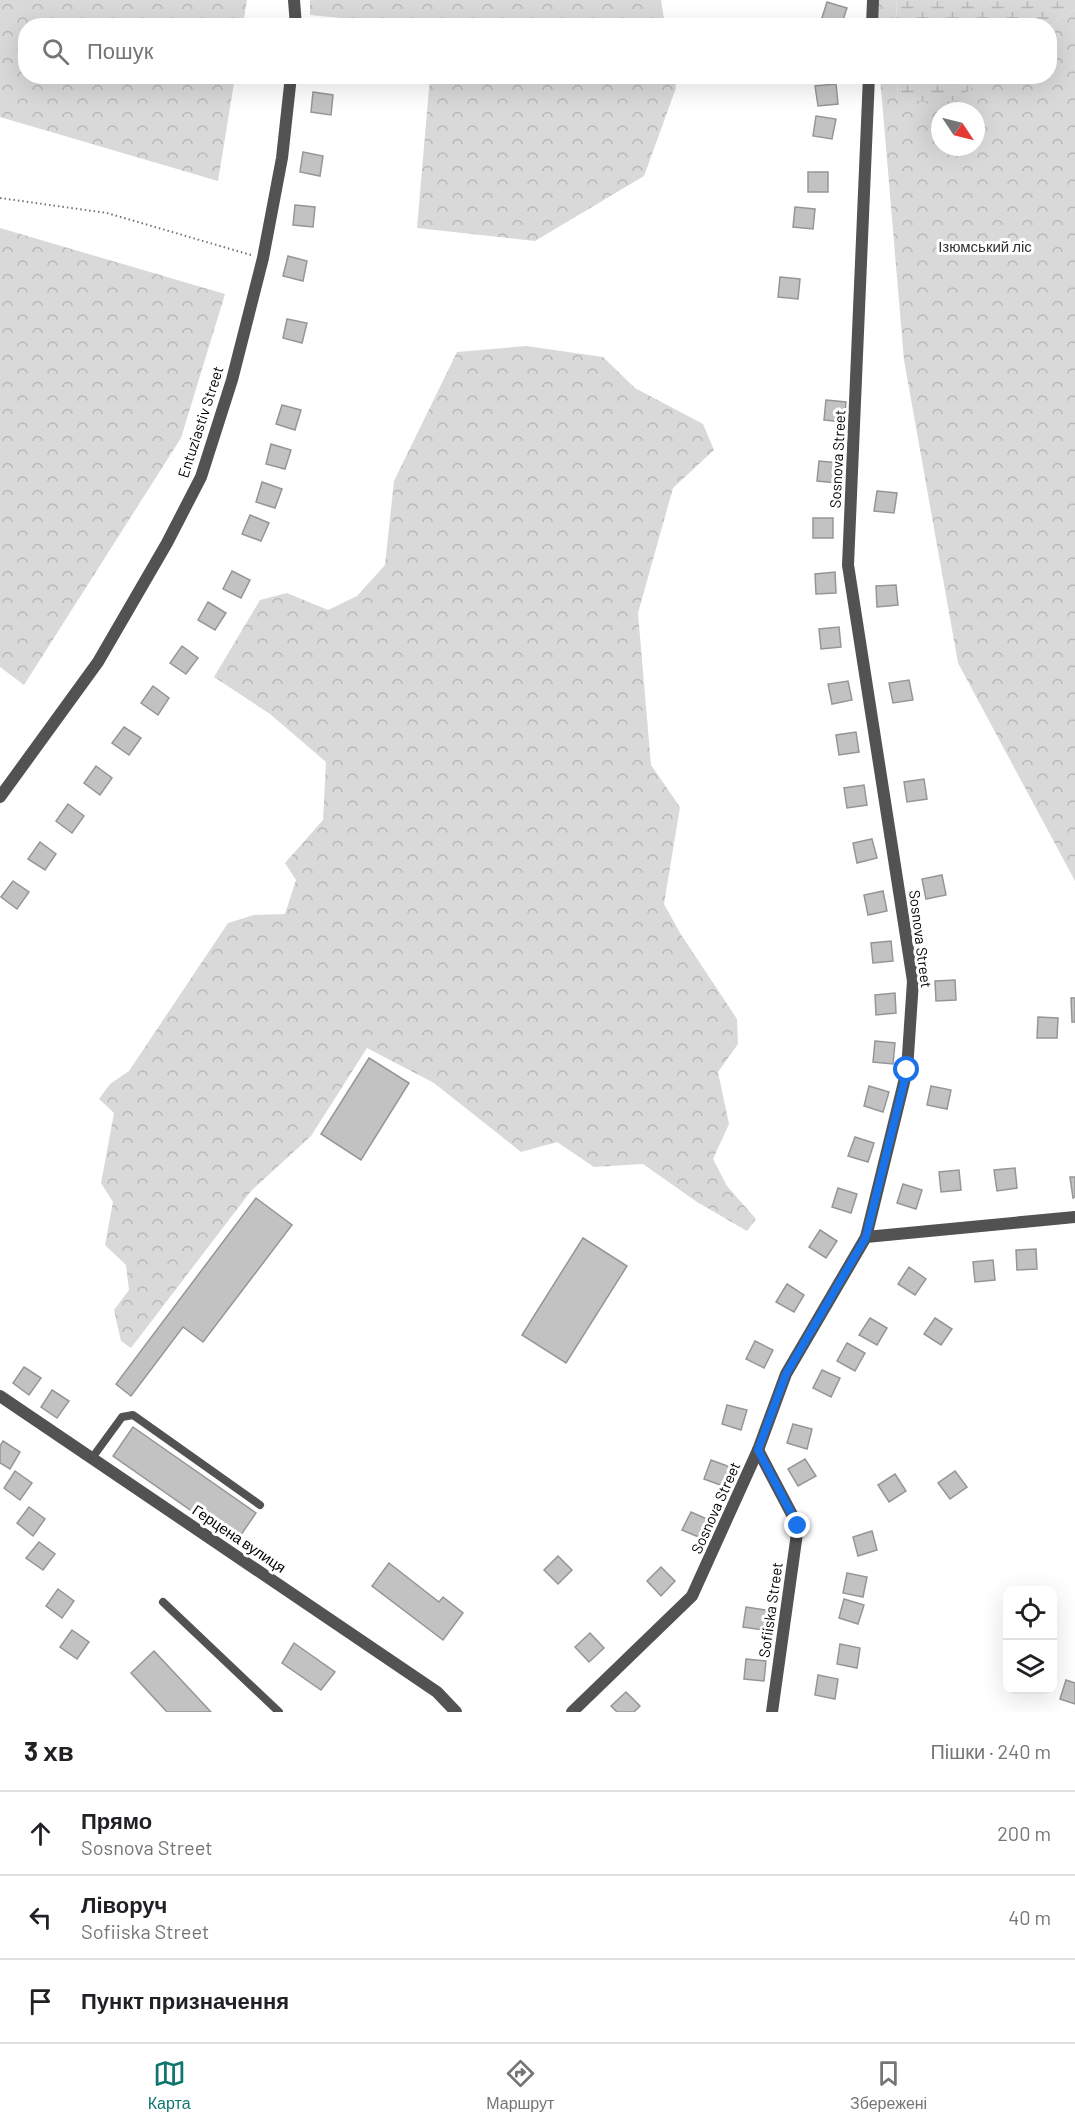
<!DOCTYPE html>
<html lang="uk">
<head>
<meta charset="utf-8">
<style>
	:root { --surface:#fff; --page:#f6f6f6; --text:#202124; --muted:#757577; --line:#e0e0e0; --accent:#0f766e }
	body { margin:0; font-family:Barlow,sans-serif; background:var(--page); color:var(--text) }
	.controls { position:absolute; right:18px; bottom:18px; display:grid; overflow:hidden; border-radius:12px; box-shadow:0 6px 24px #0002 }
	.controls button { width:54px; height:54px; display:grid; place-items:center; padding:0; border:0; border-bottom:2px solid var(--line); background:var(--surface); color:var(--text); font:30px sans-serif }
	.compass { position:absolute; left:931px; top:102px; width:54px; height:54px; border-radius:50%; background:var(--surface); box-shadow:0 6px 24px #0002; rotate:125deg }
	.stop { position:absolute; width:18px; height:18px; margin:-14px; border:4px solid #1a73e8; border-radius:50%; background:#fff }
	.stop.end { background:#1a73e8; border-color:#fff; box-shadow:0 2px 6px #0008 }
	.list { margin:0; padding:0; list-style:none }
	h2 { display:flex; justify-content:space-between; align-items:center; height:78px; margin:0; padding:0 24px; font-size:26px }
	h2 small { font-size:20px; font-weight:400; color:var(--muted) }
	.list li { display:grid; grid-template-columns:39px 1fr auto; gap:18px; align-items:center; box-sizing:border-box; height:84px; padding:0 24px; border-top:2px solid var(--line) }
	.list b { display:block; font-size:22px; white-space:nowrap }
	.list p { margin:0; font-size:20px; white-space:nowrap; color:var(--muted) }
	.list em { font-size:20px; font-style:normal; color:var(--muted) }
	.icon { flex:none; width:33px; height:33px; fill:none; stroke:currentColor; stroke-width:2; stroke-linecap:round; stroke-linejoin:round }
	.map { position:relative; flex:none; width:1075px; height:1712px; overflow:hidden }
	.search { position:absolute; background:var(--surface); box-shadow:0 6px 24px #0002; left:18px; right:18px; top:18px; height:66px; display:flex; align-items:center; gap:15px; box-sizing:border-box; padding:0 21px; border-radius:24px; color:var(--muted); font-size:22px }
	.sheet { height:330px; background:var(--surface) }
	nav { display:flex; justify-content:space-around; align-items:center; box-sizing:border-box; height:84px; border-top:2px solid var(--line); background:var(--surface); font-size:16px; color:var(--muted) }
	nav a { display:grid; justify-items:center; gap:3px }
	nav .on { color:var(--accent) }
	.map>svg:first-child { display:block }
</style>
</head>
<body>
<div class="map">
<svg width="1075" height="1712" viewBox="0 0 1075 1712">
	<defs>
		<pattern id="forest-crowns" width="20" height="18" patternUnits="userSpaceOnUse" patternTransform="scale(1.5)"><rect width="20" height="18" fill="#d9d9d9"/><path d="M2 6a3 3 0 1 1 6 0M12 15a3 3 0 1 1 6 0" fill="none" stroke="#b8b8b8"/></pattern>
		<pattern id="wetland-marsh" width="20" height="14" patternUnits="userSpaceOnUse" patternTransform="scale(1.5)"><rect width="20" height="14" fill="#d9d9d9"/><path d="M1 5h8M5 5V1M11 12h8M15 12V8" fill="none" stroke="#b8b8b8"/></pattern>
	</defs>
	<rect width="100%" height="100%" fill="#fff"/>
	<g fill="url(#forest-crowns)" fill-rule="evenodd">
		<polygon points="0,0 247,0 243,25 26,26 26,76 235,77 218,181 0,117"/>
		<polygon points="310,0 661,0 665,25 422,26 310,15"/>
		<polygon points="878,0 897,0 896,25 876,25"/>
		<path d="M1075 10V881L958 663 904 360 880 77H897L898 102 955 100 986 77 1050 76V26L1062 16ZM940 111H976V147H940Z"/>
		<polygon points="430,77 674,76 676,88 644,176 535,241 417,228"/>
		<polygon points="0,228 225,294 181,438 24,685 0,667"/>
		<polygon points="526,346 603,357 635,388 703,424 714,450 673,488 638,613 651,765 680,807 664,904 680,933 737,1019 738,1044 718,1072 729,1124 713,1159 727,1186 756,1219 747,1231 697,1202 643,1164 594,1167 557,1142 521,1152 434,1083 367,1048 311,1136 251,1191 131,1348 121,1341 114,1310 129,1290 126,1265 105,1245 113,1202 101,1183 114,1113 99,1099 110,1084 129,1071 228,923 254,915 285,914 296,880 285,863 323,820 326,762 270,714 214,677 260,600 287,593 328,610 357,596 385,565 394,481 457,352"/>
	</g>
	<g fill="url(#wetland-marsh)">
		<polygon points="897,0 1075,0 1075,10 1062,16 1050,26 896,25"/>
		<polygon points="897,77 897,76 986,77 955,101 898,102"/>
	</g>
	<g fill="#c2c2c2" stroke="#969696" stroke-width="1.5">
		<polygon points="827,2 847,8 841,26 834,26 821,21"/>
		<polygon points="836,84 838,104 818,106 815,86"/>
		<polygon points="313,92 333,95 331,115 311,112"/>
		<polygon points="816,116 836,119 832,139 813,136"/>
		<polygon points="303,152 323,156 320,176 300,172"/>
		<rect x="808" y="172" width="20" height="20"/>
		<polygon points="295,205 315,207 313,227 293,225"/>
		<polygon points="795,207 815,209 813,229 793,227"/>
		<polygon points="288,256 307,261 303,281 283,276"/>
		<polygon points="780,277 800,279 798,299 778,297"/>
		<polygon points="287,319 307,323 302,343 283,338"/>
		<polygon points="826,400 846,402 844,422 824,420"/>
		<polygon points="282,405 301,410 295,430 276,424"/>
		<polygon points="271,444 291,450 285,469 266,464"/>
		<polygon points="819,461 839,463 837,483 817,481"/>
		<polygon points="262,482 282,489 275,508 256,502"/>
		<polygon points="877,491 897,493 894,513 874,511"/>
		<polygon points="250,515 269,523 261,541 242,534"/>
		<rect x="813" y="518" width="20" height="20"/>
		<polygon points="232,571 250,580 241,598 223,589"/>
		<polygon points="835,572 836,593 816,594 815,574"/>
		<polygon points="896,585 898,605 877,607 876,586"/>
		<polygon points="208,602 226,613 215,630 198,620"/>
		<polygon points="839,627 841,647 821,649 819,629"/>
		<polygon points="182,646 198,658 186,674 170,663"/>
		<polygon points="909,680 913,700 893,703 889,683"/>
		<polygon points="848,681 852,700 832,704 828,684"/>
		<polygon points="153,686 169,698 158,715 141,703"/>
		<polygon points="124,727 141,738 129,755 112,743"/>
		<polygon points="856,732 859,752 839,755 836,735"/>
		<polygon points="96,766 112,778 100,795 84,783"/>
		<polygon points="924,779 927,799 907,802 904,782"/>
		<polygon points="864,785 867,805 847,808 844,788"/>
		<polygon points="68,804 84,816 72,833 56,821"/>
		<polygon points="872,839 877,858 857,863 853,843"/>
		<polygon points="40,842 56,854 45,870 28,859"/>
		<polygon points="942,875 946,895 926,899 922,879"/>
		<polygon points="13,881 29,892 17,909 1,897"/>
		<polygon points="883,891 887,911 868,915 864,895"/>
		<polygon points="891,941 893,961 873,963 871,943"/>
		<polygon points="955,980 956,1000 936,1001 935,981"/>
		<polygon points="895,993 896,1013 876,1015 875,995"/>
		<polygon points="1071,998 1075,998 1075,1022 1072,1022"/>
		<polygon points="1038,1017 1058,1018 1057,1038 1037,1038"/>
		<polygon points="875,1041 895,1043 893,1064 873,1062"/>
		<polygon points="369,1058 409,1083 361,1160 321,1134"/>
		<polygon points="869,1086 889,1092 883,1112 864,1106"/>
		<polygon points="931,1086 951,1090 947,1109 927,1105"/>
		<polygon points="855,1137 874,1143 868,1162 848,1156"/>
		<polygon points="1015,1168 1017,1188 997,1191 994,1170"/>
		<polygon points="959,1170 961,1190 941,1192 939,1172"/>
		<polygon points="1070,1177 1075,1177 1075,1197 1073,1198"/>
		<polygon points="903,1184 922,1190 916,1209 897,1203"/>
		<polygon points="838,1188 857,1194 851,1213 832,1207"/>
		<polygon points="256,1198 292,1225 203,1342 183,1327 131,1396 116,1384"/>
		<polygon points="820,1230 837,1241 826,1258 809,1247"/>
		<polygon points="583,1238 627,1266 566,1363 522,1335"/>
		<polygon points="1036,1249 1037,1269 1017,1270 1016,1250"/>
		<polygon points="993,1260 995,1280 975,1282 973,1262"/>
		<polygon points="909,1267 926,1279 915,1295 898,1284"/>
		<polygon points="787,1284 804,1295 794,1312 776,1302"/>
		<polygon points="870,1318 887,1328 877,1345 859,1335"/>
		<polygon points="935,1318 952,1329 941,1345 924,1334"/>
		<polygon points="755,1341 773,1350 764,1368 746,1359"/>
		<polygon points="847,1343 865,1353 855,1371 837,1361"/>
		<polygon points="24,1367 41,1378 29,1395 13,1383"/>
		<polygon points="822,1370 840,1378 831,1397 813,1388"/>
		<polygon points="52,1390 69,1401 57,1418 41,1407"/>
		<polygon points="727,1405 747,1410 741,1430 722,1424"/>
		<polygon points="793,1424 812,1429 807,1449 787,1443"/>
		<polygon points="133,1427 256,1513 236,1542 113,1456"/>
		<polygon points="3,1441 20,1452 10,1469 0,1463 0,1446"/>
		<polygon points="805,1459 816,1476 798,1486 788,1469"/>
		<polygon points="711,1460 730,1467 723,1486 704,1479"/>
		<polygon points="15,1471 32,1483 20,1500 4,1488"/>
		<polygon points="955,1471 967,1487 950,1499 938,1483"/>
		<polygon points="895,1474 906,1491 889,1502 878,1485"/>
		<polygon points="29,1507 45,1519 33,1536 17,1523"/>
		<polygon points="691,1512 709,1520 701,1538 682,1530"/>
		<polygon points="872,1531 877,1550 858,1556 853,1537"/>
		<polygon points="39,1542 55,1554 43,1570 26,1558"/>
		<polygon points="558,1556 572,1570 558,1584 544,1570"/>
		<polygon points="389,1563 439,1602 443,1597 463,1613 443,1640 372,1586"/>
		<polygon points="661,1567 675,1581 661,1596 647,1581"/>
		<polygon points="847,1573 867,1577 863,1597 843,1593"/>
		<polygon points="58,1589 74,1601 62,1618 46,1606"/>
		<polygon points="844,1599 864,1605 858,1624 839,1618"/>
		<polygon points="746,1607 766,1610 763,1630 743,1627"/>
		<polygon points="72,1630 89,1642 77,1659 60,1647"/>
		<polygon points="590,1633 604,1648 589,1662 575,1647"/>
		<polygon points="294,1643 335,1672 321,1690 282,1663"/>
		<polygon points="840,1644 860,1648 857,1668 837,1664"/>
		<polygon points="154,1651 211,1712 167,1712 131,1673"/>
		<polygon points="746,1659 766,1661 764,1681 744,1679"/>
		<polygon points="818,1675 838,1679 835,1699 815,1695"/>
		<polygon points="1066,1680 1075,1683 1075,1704 1060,1699"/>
		<polygon points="626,1692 640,1706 634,1712 617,1712 611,1706"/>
	</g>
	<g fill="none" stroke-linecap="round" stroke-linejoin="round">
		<polyline stroke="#747474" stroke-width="2" stroke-dasharray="1.5 3" stroke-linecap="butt" points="0,198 107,213 251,255"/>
		<g stroke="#525252" stroke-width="8">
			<polyline points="92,1458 122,1417 133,1415 260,1505"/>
			<polyline points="163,1602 279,1712"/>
		</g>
		<g stroke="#525252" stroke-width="12">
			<polyline points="294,0 296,26"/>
			<polyline points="872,26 873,0"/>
			<polyline points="0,797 98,662 167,543 201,477 232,380 263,258 282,158 291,76"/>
			<polyline points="866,1237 1075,1217"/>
			<polyline points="0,1396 437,1692 456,1712"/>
			<polyline points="758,1450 798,1526 772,1712"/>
			<polyline points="572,1712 692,1596 758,1450 786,1374 866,1237 907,1070 913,981 848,565 869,76"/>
		</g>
	</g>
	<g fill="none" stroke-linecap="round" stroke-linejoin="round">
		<polyline stroke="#1a73e8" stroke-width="8" points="798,1526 758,1450 786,1374 866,1237 907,1070"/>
	</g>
	<g text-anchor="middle" stroke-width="6" stroke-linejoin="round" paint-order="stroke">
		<g font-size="15" fill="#303030" stroke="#fff">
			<text x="985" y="252">Ізюмський ліс</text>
		</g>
		<g font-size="15" fill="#000" stroke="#fff">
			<text transform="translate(201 422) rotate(-72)" y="5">Entuziastiv Street</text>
			<text transform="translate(838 459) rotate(-87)" y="5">Sosnova Street</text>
			<text transform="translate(920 939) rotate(83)" y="5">Sosnova Street</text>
			<text transform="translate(716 1508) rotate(-66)" y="5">Sosnova Street</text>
			<text transform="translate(239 1539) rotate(34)" y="5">Герцена вулиця</text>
			<text transform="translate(771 1610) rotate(-82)" y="5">Sofiiska Street</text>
		</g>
	</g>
</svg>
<div class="controls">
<button><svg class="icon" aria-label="locate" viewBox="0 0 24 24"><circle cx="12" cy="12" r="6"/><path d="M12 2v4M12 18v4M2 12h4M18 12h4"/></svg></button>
<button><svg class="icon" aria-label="layers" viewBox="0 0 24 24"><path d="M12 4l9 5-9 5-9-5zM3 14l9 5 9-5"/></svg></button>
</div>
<svg class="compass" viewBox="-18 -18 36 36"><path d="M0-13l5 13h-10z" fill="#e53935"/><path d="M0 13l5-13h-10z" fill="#757577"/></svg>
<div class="stop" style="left:907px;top:1070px"></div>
<div class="stop end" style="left:798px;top:1526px"></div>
<div class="search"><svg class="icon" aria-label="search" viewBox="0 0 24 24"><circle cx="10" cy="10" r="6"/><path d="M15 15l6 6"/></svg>Пошук</div>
</div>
<section class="sheet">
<h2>3 хв<small>Пішки · 240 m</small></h2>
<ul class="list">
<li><svg class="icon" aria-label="ahead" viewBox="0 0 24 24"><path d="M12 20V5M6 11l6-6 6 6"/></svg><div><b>Прямо</b><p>Sosnova Street</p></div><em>200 m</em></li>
<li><svg class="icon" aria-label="left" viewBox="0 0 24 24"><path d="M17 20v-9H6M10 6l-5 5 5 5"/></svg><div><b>Ліворуч</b><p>Sofiiska Street</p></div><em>40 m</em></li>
<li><svg class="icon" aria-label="arrive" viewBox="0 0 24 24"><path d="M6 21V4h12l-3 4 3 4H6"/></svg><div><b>Пункт призначення</b></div></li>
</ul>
</section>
<nav>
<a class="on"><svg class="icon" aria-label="map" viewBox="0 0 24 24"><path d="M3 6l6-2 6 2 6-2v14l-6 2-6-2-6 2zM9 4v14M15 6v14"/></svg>Карта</a>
<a><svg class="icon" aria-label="directions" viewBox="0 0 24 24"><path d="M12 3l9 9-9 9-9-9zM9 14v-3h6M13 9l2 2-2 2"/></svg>Маршрут</a>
<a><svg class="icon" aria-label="saved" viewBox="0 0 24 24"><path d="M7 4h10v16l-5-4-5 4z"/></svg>Збережені</a>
</nav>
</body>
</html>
